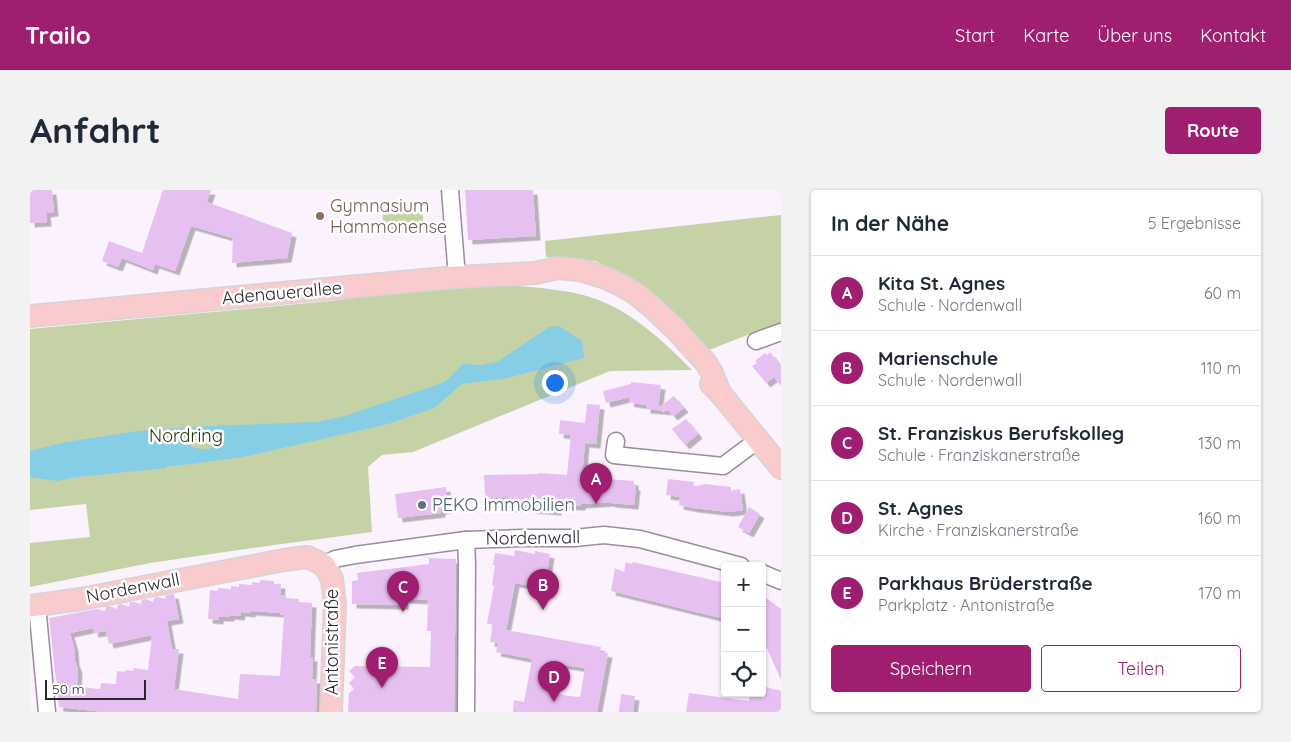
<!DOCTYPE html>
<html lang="de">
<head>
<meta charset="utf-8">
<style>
	:root { --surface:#fff; --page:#f2f2f3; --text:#1f2937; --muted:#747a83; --line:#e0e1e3; --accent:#9f1e70 }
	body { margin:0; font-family:Quicksand,sans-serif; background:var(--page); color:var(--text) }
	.controls { position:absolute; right:15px; bottom:15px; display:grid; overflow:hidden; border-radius:5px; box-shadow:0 1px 4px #0004 }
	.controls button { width:45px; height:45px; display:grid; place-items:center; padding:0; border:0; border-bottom:1px solid var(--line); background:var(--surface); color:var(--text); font:25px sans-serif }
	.scale { position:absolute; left:15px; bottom:12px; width:101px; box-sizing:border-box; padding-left:5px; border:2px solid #2b262d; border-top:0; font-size:14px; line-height:18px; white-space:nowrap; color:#2b262d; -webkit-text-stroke:4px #fff; paint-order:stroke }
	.you { position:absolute; left:524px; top:192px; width:18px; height:18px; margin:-12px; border:4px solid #fff; border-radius:50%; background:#1a73e8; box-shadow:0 0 0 8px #1a73e833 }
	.badge { display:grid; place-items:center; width:32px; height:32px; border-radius:50%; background:var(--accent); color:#fff; font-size:16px; font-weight:700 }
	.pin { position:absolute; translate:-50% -41px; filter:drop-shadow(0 1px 2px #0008) }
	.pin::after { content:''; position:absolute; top:26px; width:18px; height:15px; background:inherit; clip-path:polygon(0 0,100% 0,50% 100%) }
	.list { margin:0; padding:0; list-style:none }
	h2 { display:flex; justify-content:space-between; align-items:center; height:65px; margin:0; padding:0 20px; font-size:21px }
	h2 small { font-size:16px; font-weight:400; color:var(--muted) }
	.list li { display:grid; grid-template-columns:32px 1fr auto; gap:15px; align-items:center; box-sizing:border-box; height:75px; padding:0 20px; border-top:1px solid var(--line) }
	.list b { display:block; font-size:19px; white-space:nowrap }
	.list p { margin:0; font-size:16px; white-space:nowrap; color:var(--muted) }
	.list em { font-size:16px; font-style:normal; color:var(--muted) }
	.actions { display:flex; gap:10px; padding:15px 20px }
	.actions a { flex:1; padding:11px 0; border:1px solid var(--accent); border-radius:5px; text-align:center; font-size:18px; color:var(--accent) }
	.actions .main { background:var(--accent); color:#fff }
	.icon { flex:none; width:28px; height:28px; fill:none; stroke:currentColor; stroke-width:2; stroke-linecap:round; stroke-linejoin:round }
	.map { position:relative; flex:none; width:751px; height:522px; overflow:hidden; border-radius:5px }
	header { display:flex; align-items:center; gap:30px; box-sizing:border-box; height:70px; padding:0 25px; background:var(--accent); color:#fff }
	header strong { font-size:24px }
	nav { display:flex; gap:28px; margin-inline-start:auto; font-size:18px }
	.intro { display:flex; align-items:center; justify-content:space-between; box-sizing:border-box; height:120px; padding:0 30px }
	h1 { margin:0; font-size:35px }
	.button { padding:12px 22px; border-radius:5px; background:var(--accent); color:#fff; font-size:18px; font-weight:700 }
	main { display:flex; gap:30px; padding:0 30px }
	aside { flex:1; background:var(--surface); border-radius:5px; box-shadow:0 1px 4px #0004 }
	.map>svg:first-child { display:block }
</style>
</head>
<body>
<header>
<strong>Trailo</strong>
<nav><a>Start</a><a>Karte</a><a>Über uns</a><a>Kontakt</a></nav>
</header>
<div class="intro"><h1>Anfahrt</h1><a class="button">Route</a></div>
<main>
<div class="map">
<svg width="751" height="522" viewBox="0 0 751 522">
	<defs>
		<filter id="shadow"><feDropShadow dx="4.5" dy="4.5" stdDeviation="0" flood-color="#0004"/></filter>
	</defs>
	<rect width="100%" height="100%" fill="#fbf2fe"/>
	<g fill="#c4d2a6">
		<polygon points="392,17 394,41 354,43 352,19"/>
		<polygon points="751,25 751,132 674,162 629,109 598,86 565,71 516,67 515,51"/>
		<path d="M488 96C512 98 537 100 560 107 601 120 633 151 662 180L580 181 383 262 352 265 338 277 342 342 244 355 120 373 0 397V353L60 347 56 314 0 320V139L301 111 417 97Z"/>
	</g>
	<path fill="#85cee5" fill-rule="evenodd" d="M529 136 552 151 554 168 473 189 432 194 404 218 358 234 213 267 162 274 137 276 136 278 47 287 27 291 0 287V261L36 252 108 241 180 236 287 232 315 226 415 192 433 174 451 175 467 172 519 137ZM175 248H182L191 251V253C183 260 170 261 161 256L164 251 169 249Z"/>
	<g fill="#e7c0f2" fill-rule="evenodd" filter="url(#shadow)">
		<polygon points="0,0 22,0 24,22 16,23 17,32 0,33"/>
		<polygon points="133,0 181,0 177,12 262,43 257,68 202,73 203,48 161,36 145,81 125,74 123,80 92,68 88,77 72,71 79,51 112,63"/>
		<polygon points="435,0 503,0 506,46 438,50"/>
		<polygon points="740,162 751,177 751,196 744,187 736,193 722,176 727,173 725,171 735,163 737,165"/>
		<polygon points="601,192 631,195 628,218 644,206 654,218 643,226 639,221 616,219 616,215 602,213 599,212 600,207 576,213 573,201 601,194"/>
		<polygon points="557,214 570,215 566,254 555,253 552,287 604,291 604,296 606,296 604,315 581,313 580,312 551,314 551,316 527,315 527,321 500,319 501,317 479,318 478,307 455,308 454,285 508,284 508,283 537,285 541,245 529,244 530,230 555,233"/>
		<polygon points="656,229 668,244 655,255 642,239"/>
		<polygon points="638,289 664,292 663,297 675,294 701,297 701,301 710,299 713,320 699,322 664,318 649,315 650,307 636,305"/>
		<polygon points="416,297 418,319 411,320 411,323 368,328 365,304"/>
		<polygon points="719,317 730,324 719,343 708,337"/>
		<path d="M485 360 505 364V361L520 364 517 383 521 384 519 399 485 393 476 440 571 457 570 462 578 463 567 522H483L484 510 494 512 502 469 466 462 468 453 460 452 463 434H457L464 396 462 395 465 375H463L465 363 484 366ZM522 473 555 478 550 507 539 506 517 501Z"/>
		<polygon points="399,368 426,369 424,522 318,522 319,503 324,499 319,493 325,487 319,481 325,476 400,477 401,441 397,441 398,410 374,409 374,415 322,414 322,391 328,390 327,383 399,374"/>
		<polygon points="596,372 602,374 603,372 695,393 695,429 581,401 585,378 594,382"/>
		<path d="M230 390 244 391V394H251L250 405H256V408L269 409V412L282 413 280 467H283L282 489H287L286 522H74L29 517 19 428 67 419 75 421 76 417 79 416 87 419 88 415 91 414 99 417 100 412H104L111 414 112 410 116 409 123 412 124 408 128 407 135 409 136 405 144 404 149 429 137 431 142 459H149L144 499 208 509 210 484 250 486 254 425H250L251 423 221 421V423L211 422 210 426 200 425V427H189V430L178 429 180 400 188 401V398L201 399V396L209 397V394L222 395V392L230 393ZM63 438 64 443 76 441 79 454 122 445 118 480 104 478 103 481 95 480V482L87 481 86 494 71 493 70 499 47 497 48 479 45 471 44 457 40 443Z"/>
		<polygon points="732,405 751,419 751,490 735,454 732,451"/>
		<polygon points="732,496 751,501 751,522 656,522 659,503 719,511 720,503 732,503"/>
		<polygon points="591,504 605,506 603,522 589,522"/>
	</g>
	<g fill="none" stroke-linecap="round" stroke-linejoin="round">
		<defs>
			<g id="minor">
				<polyline points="420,0 427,87"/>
				<polyline points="726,151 751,142"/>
				<polyline points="586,251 584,265 693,276 728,250"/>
				<polyline points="294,375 305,369 325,365 436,350 492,348 544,348 574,345 610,349 711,376"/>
				<polyline points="732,383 751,391"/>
				<polyline points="7,415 17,522"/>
				<polyline points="436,522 437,374 436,350"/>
			</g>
			<g id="major">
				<polyline points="0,126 427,87 505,83 528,78 550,80 573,87 589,94 606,104 623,118 646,140 676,173 682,183 690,203"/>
				<polyline points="681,194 690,203 751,278"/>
				<polyline points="0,416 51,409 254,370 277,367 286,371 294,375 302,389 305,414 301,522"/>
			</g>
		</defs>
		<use href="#minor" stroke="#9a8b9e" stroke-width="19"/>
		<use href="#major" stroke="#d5d4d5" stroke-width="24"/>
		<use href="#minor" stroke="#fff" stroke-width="16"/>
		<use href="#major" stroke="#facbcd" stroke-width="21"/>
	</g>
	<circle fill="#8d6e63" stroke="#fff" stroke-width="2" cx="290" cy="26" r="5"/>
	<circle fill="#5c6f8a" stroke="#fff" stroke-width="2" cx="392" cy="315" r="5"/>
	<g text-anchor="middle" stroke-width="5" stroke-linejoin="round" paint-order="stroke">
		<g font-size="18" fill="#785e54" stroke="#fff" text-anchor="start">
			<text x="300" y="22">Gymnasium<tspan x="300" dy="21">Hammonense</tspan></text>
		</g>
		<g font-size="18" fill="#2b262d" stroke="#fff">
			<text transform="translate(252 103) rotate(-5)" y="6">Adenauerallee</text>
			<text transform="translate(503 348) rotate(-1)" y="6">Nordenwall</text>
			<text transform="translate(103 398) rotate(-11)" y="6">Nordenwall</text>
			<text transform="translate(302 452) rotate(-90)" y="6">Antonistraße</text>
		</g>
		<g font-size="18" fill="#293307" stroke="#fff">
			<text x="156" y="252">Nordring</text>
		</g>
		<g font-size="18" fill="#4e5e75" stroke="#fff" text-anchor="start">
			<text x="402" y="321">PEKO Immobilien</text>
		</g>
	</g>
</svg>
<div class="controls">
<button>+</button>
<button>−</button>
<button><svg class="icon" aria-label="locate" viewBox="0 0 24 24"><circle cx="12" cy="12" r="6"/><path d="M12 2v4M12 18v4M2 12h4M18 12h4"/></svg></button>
</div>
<div class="scale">50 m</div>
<div class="you"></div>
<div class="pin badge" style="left:566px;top:314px">A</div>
<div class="pin badge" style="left:513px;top:420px">B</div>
<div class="pin badge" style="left:373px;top:422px">C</div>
<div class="pin badge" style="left:524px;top:512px">D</div>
<div class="pin badge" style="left:352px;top:498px">E</div>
</div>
<aside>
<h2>In der Nähe<small>5 Ergebnisse</small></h2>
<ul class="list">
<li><span class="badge">A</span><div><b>Kita St. Agnes</b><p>Schule · Nordenwall</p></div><em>60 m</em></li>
<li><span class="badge">B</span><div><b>Marienschule</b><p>Schule · Nordenwall</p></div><em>110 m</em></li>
<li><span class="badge">C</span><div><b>St. Franziskus Berufskolleg</b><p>Schule · Franziskanerstraße</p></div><em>130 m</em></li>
<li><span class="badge">D</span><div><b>St. Agnes</b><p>Kirche · Franziskanerstraße</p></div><em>160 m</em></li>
<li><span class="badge">E</span><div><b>Parkhaus Brüderstraße</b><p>Parkplatz · Antonistraße</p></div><em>170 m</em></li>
</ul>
<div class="actions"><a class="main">Speichern</a><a>Teilen</a></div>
</aside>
</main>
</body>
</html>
